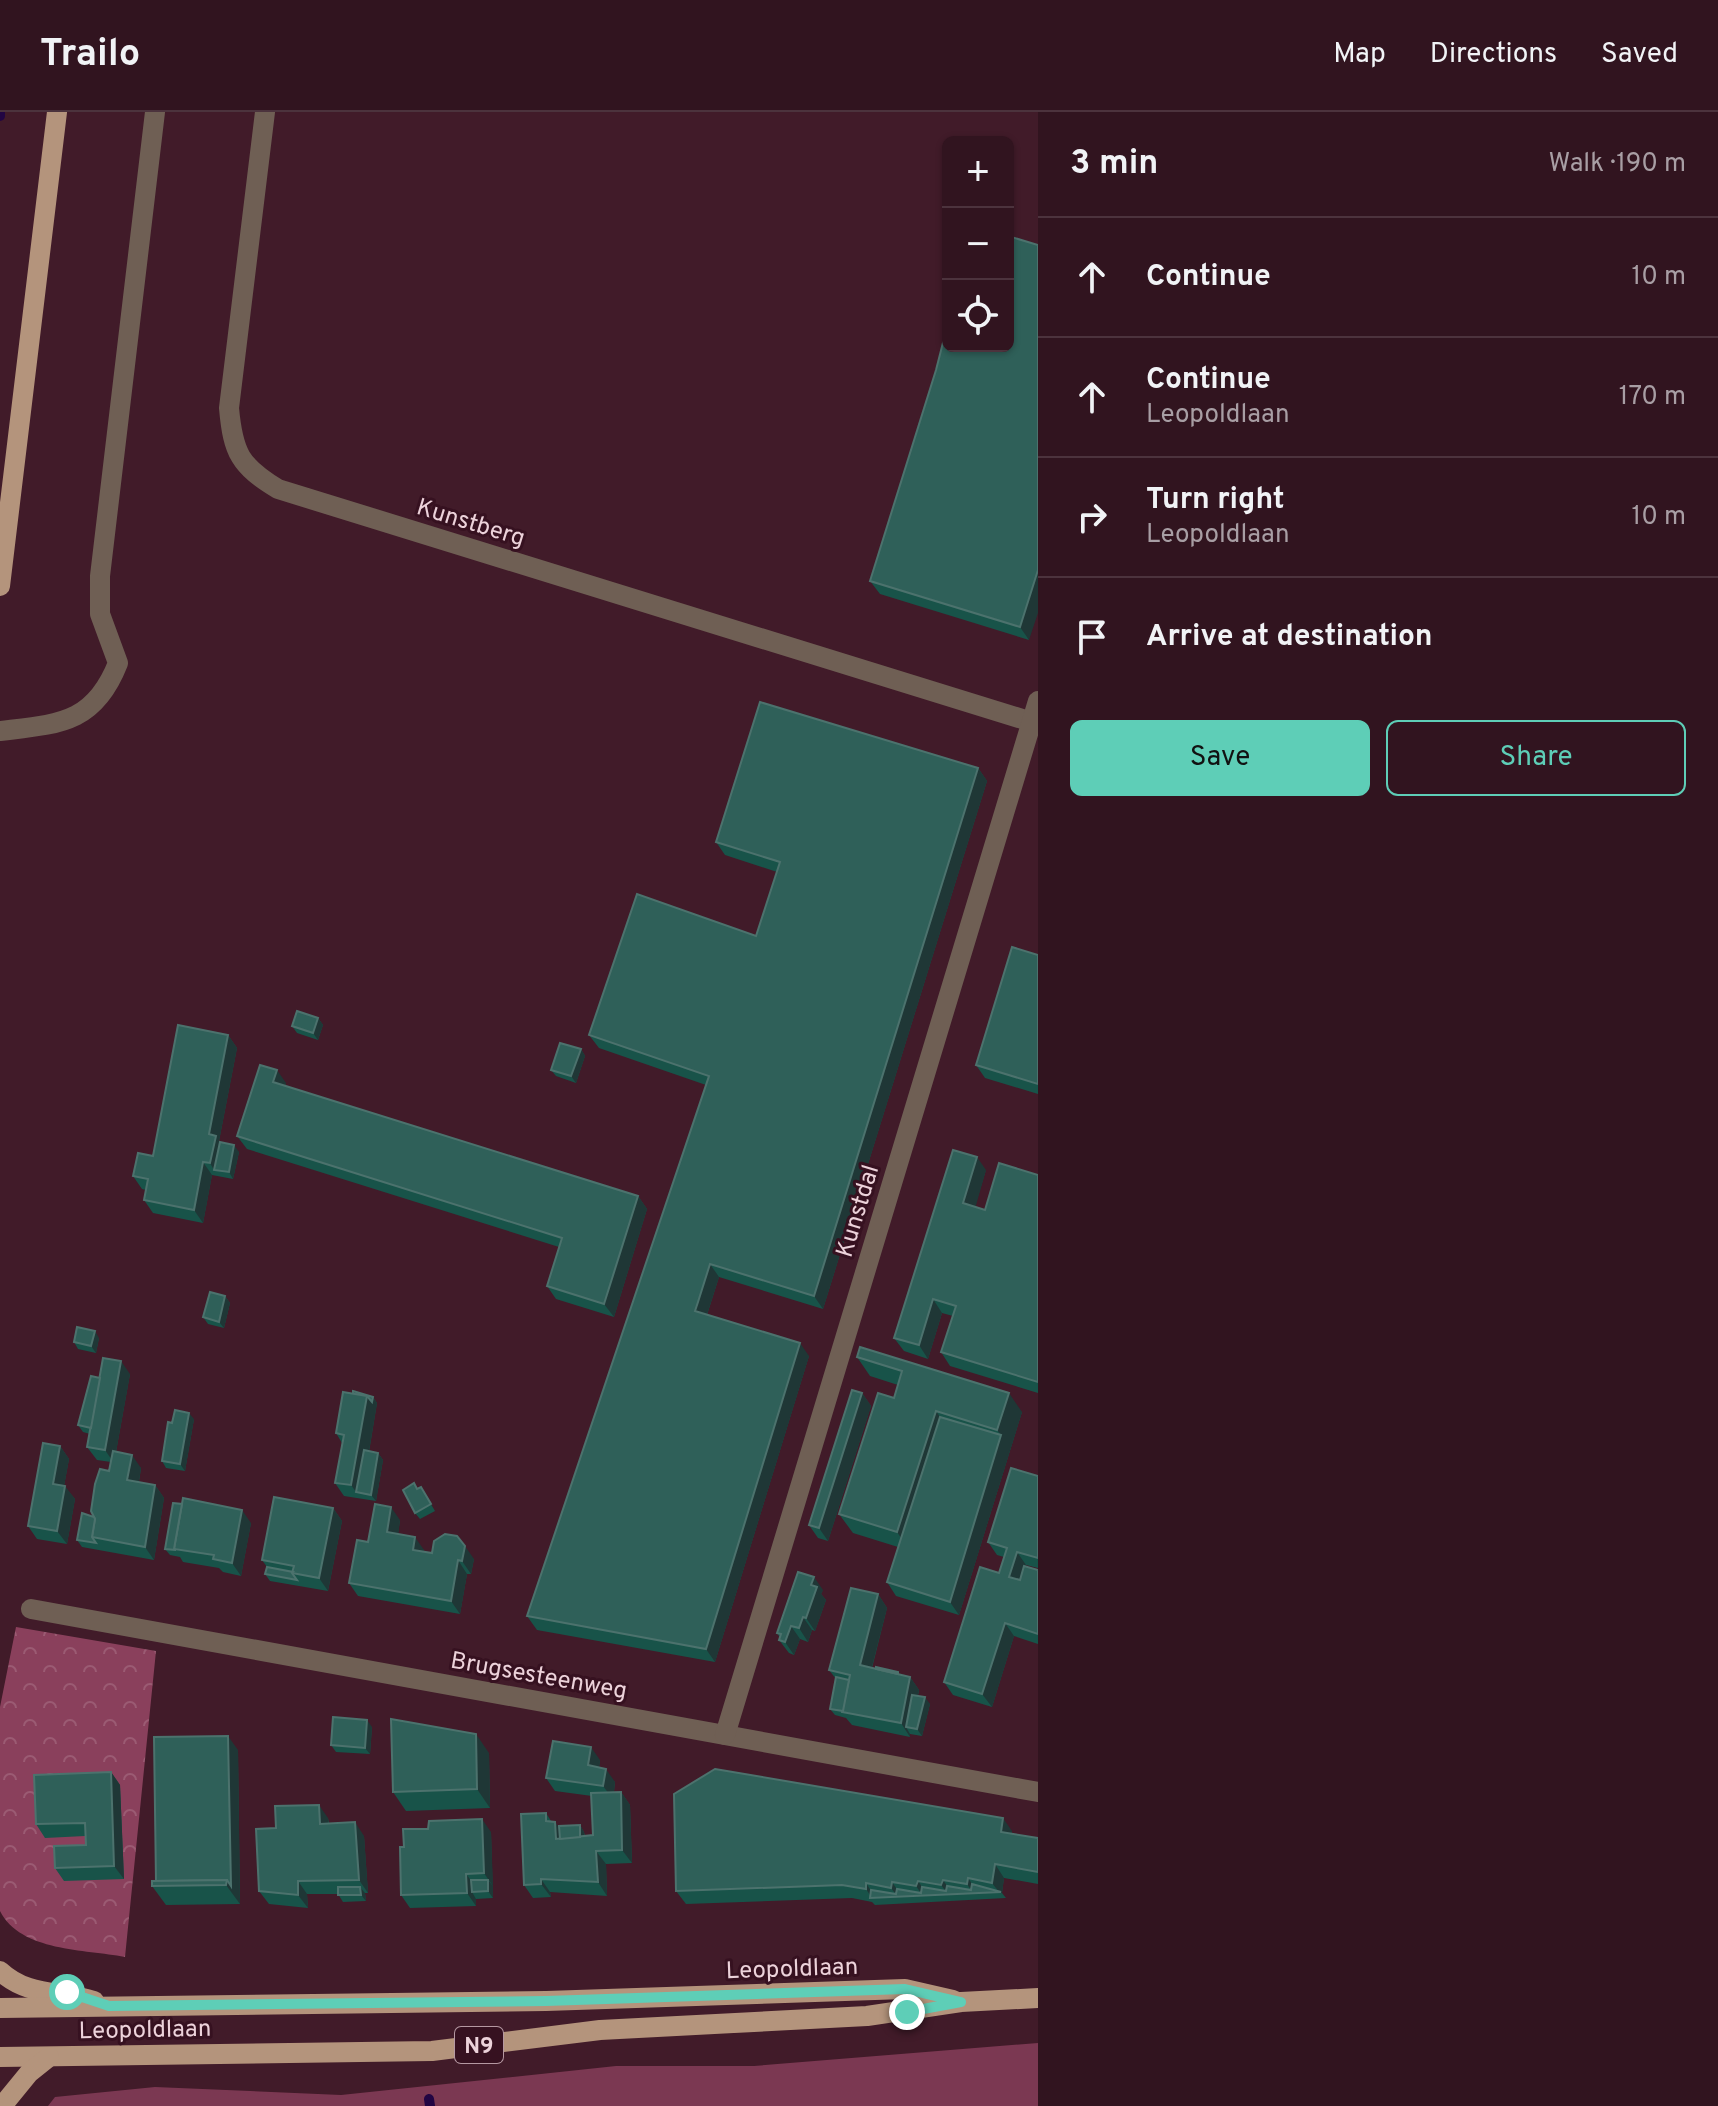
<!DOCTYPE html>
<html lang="en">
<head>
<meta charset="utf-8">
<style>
	:root { --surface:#31141f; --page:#391d28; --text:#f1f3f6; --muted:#a89ea4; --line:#4c333d; --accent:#5eceb7 }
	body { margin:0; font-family:Overpass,sans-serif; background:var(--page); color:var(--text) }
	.controls { position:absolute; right:24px; top:24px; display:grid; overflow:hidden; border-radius:12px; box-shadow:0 2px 6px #0004 }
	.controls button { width:72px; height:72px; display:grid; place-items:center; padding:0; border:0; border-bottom:2px solid var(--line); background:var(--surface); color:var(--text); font:40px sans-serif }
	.stop { position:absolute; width:24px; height:24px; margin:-18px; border:6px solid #5eceb7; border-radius:50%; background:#fff }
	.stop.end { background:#5eceb7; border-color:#fff; box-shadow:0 2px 8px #0008 }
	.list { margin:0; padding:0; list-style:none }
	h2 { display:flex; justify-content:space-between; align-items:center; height:104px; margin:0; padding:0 32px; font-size:34px }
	h2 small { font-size:26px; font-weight:400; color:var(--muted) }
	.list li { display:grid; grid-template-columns:52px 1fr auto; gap:24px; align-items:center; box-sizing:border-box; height:120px; padding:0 32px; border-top:2px solid var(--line) }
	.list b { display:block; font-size:30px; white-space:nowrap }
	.list p { margin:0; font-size:26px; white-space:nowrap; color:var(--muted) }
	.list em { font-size:26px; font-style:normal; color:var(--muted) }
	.actions { display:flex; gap:16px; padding:24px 32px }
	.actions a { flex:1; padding:18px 0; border:2px solid var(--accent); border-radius:12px; text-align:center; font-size:28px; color:var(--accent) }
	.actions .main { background:var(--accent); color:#111 }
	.icon { flex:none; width:44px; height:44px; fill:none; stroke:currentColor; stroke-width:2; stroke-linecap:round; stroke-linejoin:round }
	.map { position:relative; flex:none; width:1038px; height:1994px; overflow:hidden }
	header { display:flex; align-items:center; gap:48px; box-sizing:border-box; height:112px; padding:0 40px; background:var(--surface); border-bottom:2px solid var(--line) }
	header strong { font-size:38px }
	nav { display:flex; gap:44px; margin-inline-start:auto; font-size:28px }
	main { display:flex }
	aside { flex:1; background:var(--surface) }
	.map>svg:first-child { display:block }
</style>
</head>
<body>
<header>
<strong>Trailo</strong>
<nav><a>Map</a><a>Directions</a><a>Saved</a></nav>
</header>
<main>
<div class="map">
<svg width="1038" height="1994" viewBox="0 0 1038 1994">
	<defs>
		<pattern id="forest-crowns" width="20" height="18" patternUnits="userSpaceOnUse" patternTransform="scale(2)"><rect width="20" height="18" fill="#8a405c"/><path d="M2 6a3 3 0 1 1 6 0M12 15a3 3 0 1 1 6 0" fill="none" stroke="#9b5b73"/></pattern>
	</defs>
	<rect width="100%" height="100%" fill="#411b29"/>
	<polygon fill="#7b3852" points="1038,1931 1038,1994 48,1994 55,1985 155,1975 341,1983 616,1954 754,1954"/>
	<path fill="url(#forest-crowns)" d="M16 1515 156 1539 125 1845C85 1837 21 1840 0 1799V1595Z"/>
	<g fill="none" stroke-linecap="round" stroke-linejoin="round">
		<g stroke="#220543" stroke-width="10">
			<polyline points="0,4 0,0"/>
			<polyline points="429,1987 430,1994"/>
		</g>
		<g stroke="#6f5f54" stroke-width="20">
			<path d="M265 0 229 296C233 341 240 354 278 377L1032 610"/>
			<path d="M0 619C59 612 94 612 118 551L100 502V464L155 0"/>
			<polyline points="31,1497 1038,1680"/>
			<polyline points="725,1623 1038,589"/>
		</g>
		<g stroke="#b4947c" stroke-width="20">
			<polyline points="0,474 57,0"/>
			<path d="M0 1859C28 1885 59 1878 94 1889"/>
			<polyline points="0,1896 546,1889 905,1877 953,1888"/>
			<polyline points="0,1945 432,1939 600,1918 867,1904 961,1890 1038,1886"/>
			<polyline points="2,1994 29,1961 49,1945"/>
		</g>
	</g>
	<g fill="#185349">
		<polygon points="936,258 1029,528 880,482 870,469"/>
		<polygon points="978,656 987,669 823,1197 719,1165 707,1203 809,1244 715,1550 537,1518 527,1504 706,973 599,936 589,923 756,824 777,760 725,743 716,730"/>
		<polygon points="1038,843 1038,982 985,966 976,953"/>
		<polygon points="318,906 323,913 318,928 297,921 292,914"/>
		<polygon points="228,923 237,936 219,1029 239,1040 233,1067 212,1063 203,1111 153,1101 144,1088 146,1078 142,1077 133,1064 153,1044"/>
		<polygon points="581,937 585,944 576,971 556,964 551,958"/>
		<polygon points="286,971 285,974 638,1084 647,1097 614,1205 556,1187 547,1174 559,1135 247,1037 237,1024"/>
		<polygon points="986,1058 975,1094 985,1098 1038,1063 1038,1281 950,1254 941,1240 953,1204 942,1201 928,1247 904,1239 894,1226"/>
		<polygon points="225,1184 230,1191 224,1216 208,1212 203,1205"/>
		<polygon points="99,1226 96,1241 78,1237 74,1230"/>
		<polygon points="860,1235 1022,1300 959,1503 896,1484 887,1470 898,1435 853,1421 839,1402 894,1286 898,1273 870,1264 857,1245"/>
		<polygon points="130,1262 116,1340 141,1356 139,1370 155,1373 164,1386 154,1448 82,1435 77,1428 94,1405 109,1359 111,1350 97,1348 87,1335 90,1322 83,1320 78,1313 100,1266"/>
		<polygon points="862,1281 871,1294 828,1429 818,1426 809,1413"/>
		<polygon points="373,1285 377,1291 369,1340 378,1341 383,1348 376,1389 344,1384 335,1371 342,1331 336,1321"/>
		<polygon points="194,1307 185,1359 166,1356 162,1349"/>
		<polygon points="60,1334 69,1347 64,1374 75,1387 67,1432 37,1427 28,1414"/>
		<polygon points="1038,1364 1038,1456 1026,1453 1026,1455 1038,1458 1038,1532 1014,1524 992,1595 953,1583 944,1570 999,1461 1004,1445 997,1443 988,1430"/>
		<polygon points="425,1382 435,1399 420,1407 415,1401"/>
		<polygon points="333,1396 342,1409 328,1479 270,1469 265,1462 267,1455 262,1448"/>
		<polygon points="400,1408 398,1422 424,1438 424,1440 474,1447 471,1462 467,1462 460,1502 358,1484 349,1471 368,1430"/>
		<polygon points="251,1411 241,1464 223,1460 219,1456 183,1450 180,1445 170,1443 165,1437"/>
		<polygon points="823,1478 821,1482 826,1488 815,1519 812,1518 808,1530 800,1527 794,1543 789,1541 779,1528 780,1526 777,1521"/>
		<polygon points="878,1482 887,1496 872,1556 910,1565 919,1578 918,1584 930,1592 922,1624 910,1622 910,1625 852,1613 846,1606 835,1603 830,1597 836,1567 829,1558"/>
		<polygon points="372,1615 370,1642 336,1640 331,1633"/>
		<polygon points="238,1638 240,1792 166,1793 152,1774"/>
		<polygon points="489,1641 490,1696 406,1699 393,1680"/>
		<polygon points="600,1648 599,1655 615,1670 614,1680 621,1680 630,1693 632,1751 606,1752 607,1784 550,1780 551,1785 533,1786 524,1773 546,1701 551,1709 560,1716 580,1713 584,1720 585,1724 593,1723 592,1684 555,1679 546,1666"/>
		<polygon points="111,1660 120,1673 124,1767 64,1769 55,1756 86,1733 85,1724 45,1726 36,1712"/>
		<polygon points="328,1706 329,1711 364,1724 368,1781 365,1781 366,1789 343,1790 338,1782 307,1782 308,1796 269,1792 259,1779 276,1716"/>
		<polygon points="1012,1719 1012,1722 1038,1726 1038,1772 1004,1766 1002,1781 1006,1786 875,1793 872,1790 852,1786 686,1792 676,1779"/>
		<polygon points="491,1720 493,1786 476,1787 476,1794 410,1796 401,1783"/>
	</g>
	<g fill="#1f3736">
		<polygon points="1038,458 1038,501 1029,528 1020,515"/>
		<polygon points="978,656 987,669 823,1197 814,1184"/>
		<polygon points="318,906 323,913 318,928 313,921"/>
		<polygon points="228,923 237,936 219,1029 225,1037 214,1058 210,1051 209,1022"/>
		<polygon points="581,937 585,944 576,971 571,964"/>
		<polygon points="277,958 286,971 282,983 273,970"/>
		<polygon points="234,1033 239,1040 233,1067 229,1060"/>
		<polygon points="977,1045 986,1058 973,1104 963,1091"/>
		<polygon points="203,1050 212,1063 203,1111 194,1098"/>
		<polygon points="638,1084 647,1097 614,1205 604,1192"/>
		<polygon points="710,1152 719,1165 704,1212 695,1199"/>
		<polygon points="225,1184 230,1191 224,1216 219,1210"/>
		<polygon points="933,1187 942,1201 928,1247 919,1233"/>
		<polygon points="95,1219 99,1226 96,1241 91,1234"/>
		<polygon points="800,1231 809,1244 715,1550 706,1537"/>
		<polygon points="121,1249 130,1262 114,1351 105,1338"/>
		<polygon points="862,1281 871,1294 828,1429 819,1416"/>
		<polygon points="1009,1281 1022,1300 959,1503 950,1490 1001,1323 997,1318"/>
		<polygon points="367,1284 373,1285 377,1291 362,1381 356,1380 351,1373"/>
		<polygon points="936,1299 949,1318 910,1439 897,1420"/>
		<polygon points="189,1301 194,1307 185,1359 180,1352"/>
		<polygon points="60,1334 69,1347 62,1385 53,1372"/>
		<polygon points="378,1341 383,1348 376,1389 371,1383"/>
		<polygon points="132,1343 141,1356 137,1381 127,1368"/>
		<polygon points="155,1373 164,1386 154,1448 145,1435"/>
		<polygon points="65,1374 75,1387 67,1432 57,1419"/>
		<polygon points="391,1395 400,1408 397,1433 387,1420"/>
		<polygon points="333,1396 342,1409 328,1479 319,1466"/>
		<polygon points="242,1398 251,1411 241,1464 232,1451"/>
		<polygon points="415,1425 424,1438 422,1451 413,1438"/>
		<polygon points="465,1434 474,1447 471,1462 462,1449"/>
		<polygon points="1017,1440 1026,1453 1018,1478 1009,1465"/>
		<polygon points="458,1448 467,1462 460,1502 451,1489"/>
		<polygon points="814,1465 823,1478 821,1482 826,1488 815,1519 806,1506 811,1473"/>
		<polygon points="878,1482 887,1496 869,1566 860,1553"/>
		<polygon points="803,1505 812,1518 808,1530 799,1516"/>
		<polygon points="1005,1511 1014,1524 992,1595 982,1582"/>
		<polygon points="791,1514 800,1527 794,1543 785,1530"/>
		<polygon points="910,1565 919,1578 911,1616 906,1615 910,1622 910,1625 901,1611"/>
		<polygon points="925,1585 930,1592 922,1624 917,1617"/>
		<polygon points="367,1608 372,1615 370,1642 365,1636"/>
		<polygon points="476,1622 489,1641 490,1696 477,1677"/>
		<polygon points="228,1624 238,1638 240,1792 226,1773"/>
		<polygon points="591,1635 600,1648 598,1666 588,1653"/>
		<polygon points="606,1657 615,1670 613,1687 603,1674"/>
		<polygon points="111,1660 120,1673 124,1767 114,1754"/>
		<polygon points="621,1680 630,1693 632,1751 622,1738"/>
		<polygon points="319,1693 328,1706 329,1725 320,1712"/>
		<polygon points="1003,1706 1012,1719 1010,1733 1001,1720"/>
		<polygon points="482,1707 491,1720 493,1774 484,1761"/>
		<polygon points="355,1710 364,1724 368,1781 359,1768"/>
		<polygon points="555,1710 564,1723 565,1733 556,1727"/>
		<polygon points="580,1713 584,1720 585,1737 580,1730"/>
		<polygon points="596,1739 606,1752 607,1784 598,1770"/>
		<polygon points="995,1752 1004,1766 1002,1781 999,1780 992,1771"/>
		<polygon points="466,1762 476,1775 472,1780 476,1787 476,1794 467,1781"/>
		<polygon points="968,1766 977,1779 973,1781 967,1772"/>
		<polygon points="541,1767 550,1780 551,1785 541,1772"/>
		<polygon points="488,1768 493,1774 493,1786 488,1779"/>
		<polygon points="943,1768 952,1781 948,1782 941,1773"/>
		<polygon points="298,1769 307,1782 308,1796 298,1783"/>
		<polygon points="918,1769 927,1782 923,1784 916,1774"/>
		<polygon points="892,1770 901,1783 898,1785 891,1776"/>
		<polygon points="866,1771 875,1785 872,1786 866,1777"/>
		<polygon points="360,1775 365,1781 366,1789 361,1783"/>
	</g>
	<g fill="#2f6059" stroke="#4c726d" stroke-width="2">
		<polygon points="1008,124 1038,133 1038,458 1020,515 870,469 936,258 948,211 948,234 1008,234"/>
		<polygon points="760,590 978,656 814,1184 710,1152 698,1190 695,1199 800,1231 706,1537 527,1504 709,964 589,923 637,782 756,824 780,750 716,730"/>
		<polygon points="1012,835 1038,843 1038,972 976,953"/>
		<polygon points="297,899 318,906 313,921 292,914"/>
		<polygon points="178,913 228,923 209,1022 216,1024 210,1051 203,1050 194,1098 144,1088 148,1067 133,1064 138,1041 153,1044"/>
		<polygon points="560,931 581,937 571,964 551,958"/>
		<polygon points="260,953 277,958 273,970 638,1084 604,1192 547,1174 562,1126 237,1024"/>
		<polygon points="220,1030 234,1033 229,1060 214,1058"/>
		<polygon points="953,1038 977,1045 963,1091 985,1098 999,1051 1038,1063 1038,1270 941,1240 956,1194 933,1187 919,1233 894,1226"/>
		<polygon points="210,1180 225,1184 219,1210 203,1205"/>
		<polygon points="77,1215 95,1219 91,1234 74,1230"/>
		<polygon points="860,1235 1009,1281 997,1318 936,1299 897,1420 839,1402 878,1281 894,1286 902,1259 857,1245"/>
		<polygon points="103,1246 121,1249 105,1338 87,1335"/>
		<polygon points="91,1264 100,1266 91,1316 78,1313"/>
		<polygon points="852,1278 862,1281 819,1416 809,1413"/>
		<polygon points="353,1279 373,1285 372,1290 367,1284 353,1282"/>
		<polygon points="343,1280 367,1284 351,1373 335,1371 344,1323 336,1321"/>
		<polygon points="175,1298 189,1301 180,1352 162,1349 168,1310 172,1311"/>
		<polygon points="940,1305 1001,1323 950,1490 887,1470"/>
		<polygon points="43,1331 60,1334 53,1372 65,1374 57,1419 28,1414"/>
		<polygon points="364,1338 378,1341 371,1383 356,1380"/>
		<polygon points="113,1339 132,1343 127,1368 155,1373 145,1435 92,1425 95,1407 91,1399 95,1372 100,1357 109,1359"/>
		<polygon points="1011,1356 1038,1364 1038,1446 1017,1440 1009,1465 1020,1468 1024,1454 1038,1458 1038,1522 1005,1511 982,1582 944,1570 980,1455 999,1461 1007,1436 988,1430"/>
		<polygon points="414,1371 417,1377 421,1375 431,1392 415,1401 403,1378"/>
		<polygon points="274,1385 333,1396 319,1466 292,1461 294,1454 262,1448"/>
		<polygon points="183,1386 242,1398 232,1451 213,1447 214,1443 174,1437"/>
		<polygon points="173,1391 182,1392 174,1437 176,1438 165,1437"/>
		<polygon points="375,1392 391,1395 387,1420 415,1425 413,1438 432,1441 434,1429 445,1422 457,1424 465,1434 462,1449 458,1448 451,1489 349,1471 357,1428 368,1430"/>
		<polygon points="82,1401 94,1405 95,1407 92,1425 96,1431 77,1428"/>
		<polygon points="267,1455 293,1460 292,1461 297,1468 265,1462"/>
		<polygon points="798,1460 814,1465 811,1473 817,1475 806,1506 803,1505 799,1516 791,1514 785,1530 779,1528 781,1522 777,1521"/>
		<polygon points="851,1476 878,1482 860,1553 910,1565 901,1611 842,1600 850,1563 829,1558"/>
		<polygon points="876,1555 898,1560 898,1562 876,1557"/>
		<polygon points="836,1565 849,1568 843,1599 830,1597"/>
		<polygon points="912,1583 925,1585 917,1617 906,1615"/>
		<polygon points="333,1605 367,1608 365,1636 331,1633"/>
		<polygon points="391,1607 476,1622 477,1677 393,1680"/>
		<polygon points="228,1624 231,1774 227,1768 156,1769 154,1625"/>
		<polygon points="553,1629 591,1635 588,1653 606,1657 603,1674 546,1666"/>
		<polygon points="715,1657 1003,1706 1001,1720 1038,1726 1038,1760 995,1752 992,1771 968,1766 967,1772 943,1768 941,1773 918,1769 916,1774 892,1770 891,1776 866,1771 866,1777 842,1773 676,1779 674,1682"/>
		<polygon points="111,1660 114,1754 55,1756 54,1734 86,1733 85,1711 36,1712 34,1663"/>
		<polygon points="621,1680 622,1738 596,1739 598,1770 541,1767 541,1772 524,1773 521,1702 546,1701 546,1709 555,1710 556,1727 593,1723 591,1681"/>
		<polygon points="319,1693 320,1712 355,1710 359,1768 298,1769 298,1783 259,1779 256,1717 276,1716 275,1694"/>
		<polygon points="482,1707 484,1761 466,1762 467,1781 401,1783 400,1735 404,1735 403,1717 428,1717 429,1709"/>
		<polygon points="580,1713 580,1725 560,1727 559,1714"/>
		<polygon points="227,1768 226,1773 152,1774 152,1769"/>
		<polygon points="471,1768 488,1768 488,1779 472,1780"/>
		<polygon points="972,1772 1001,1780 870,1786 871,1778 896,1782 897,1777 921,1781 922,1775 946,1779 947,1774 971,1778"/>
		<polygon points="338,1775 360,1775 361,1783 338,1783"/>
	</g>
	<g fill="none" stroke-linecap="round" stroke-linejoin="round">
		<polyline stroke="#5eceb7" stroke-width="10" points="67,1880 109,1894 546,1889 905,1877 961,1890 907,1900"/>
	</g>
	<g text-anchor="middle" stroke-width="6" stroke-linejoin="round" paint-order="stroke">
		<rect fill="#361120" stroke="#b598a2" stroke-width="2" x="455" y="1915" width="48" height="36" rx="6"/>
		<g font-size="22" font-weight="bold" fill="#ecd2da">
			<text x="479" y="1941">N9</text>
		</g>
		<g font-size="24" fill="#ecd2da" stroke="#361120">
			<text transform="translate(471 410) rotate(17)" y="8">Kunstberg</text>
			<text transform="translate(857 1099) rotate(-73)" y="8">Kunstdal</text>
			<text transform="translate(539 1563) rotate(10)" y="8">Brugsesteenweg</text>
			<text transform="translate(792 1856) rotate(-2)" y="8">Leopoldlaan</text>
			<text transform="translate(145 1917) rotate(-1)" y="8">Leopoldlaan</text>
		</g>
	</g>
</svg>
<div class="controls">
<button>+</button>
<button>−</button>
<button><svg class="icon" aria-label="locate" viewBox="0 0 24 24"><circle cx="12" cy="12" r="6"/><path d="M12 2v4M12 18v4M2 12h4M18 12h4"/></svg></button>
</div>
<div class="stop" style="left:67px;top:1880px"></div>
<div class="stop end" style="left:907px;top:1900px"></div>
</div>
<aside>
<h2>3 min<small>Walk · 190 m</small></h2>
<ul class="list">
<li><svg class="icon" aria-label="ahead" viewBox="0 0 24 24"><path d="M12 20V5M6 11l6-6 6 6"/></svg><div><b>Continue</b></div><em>10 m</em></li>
<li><svg class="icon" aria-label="ahead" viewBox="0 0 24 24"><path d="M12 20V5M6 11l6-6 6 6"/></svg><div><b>Continue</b><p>Leopoldlaan</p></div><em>170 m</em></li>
<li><svg class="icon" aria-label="right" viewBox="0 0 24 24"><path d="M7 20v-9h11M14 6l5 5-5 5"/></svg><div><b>Turn right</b><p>Leopoldlaan</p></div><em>10 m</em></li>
<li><svg class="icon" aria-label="arrive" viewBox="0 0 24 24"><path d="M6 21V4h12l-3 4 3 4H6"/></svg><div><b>Arrive at destination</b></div></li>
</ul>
<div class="actions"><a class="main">Save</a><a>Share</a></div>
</aside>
</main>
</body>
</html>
